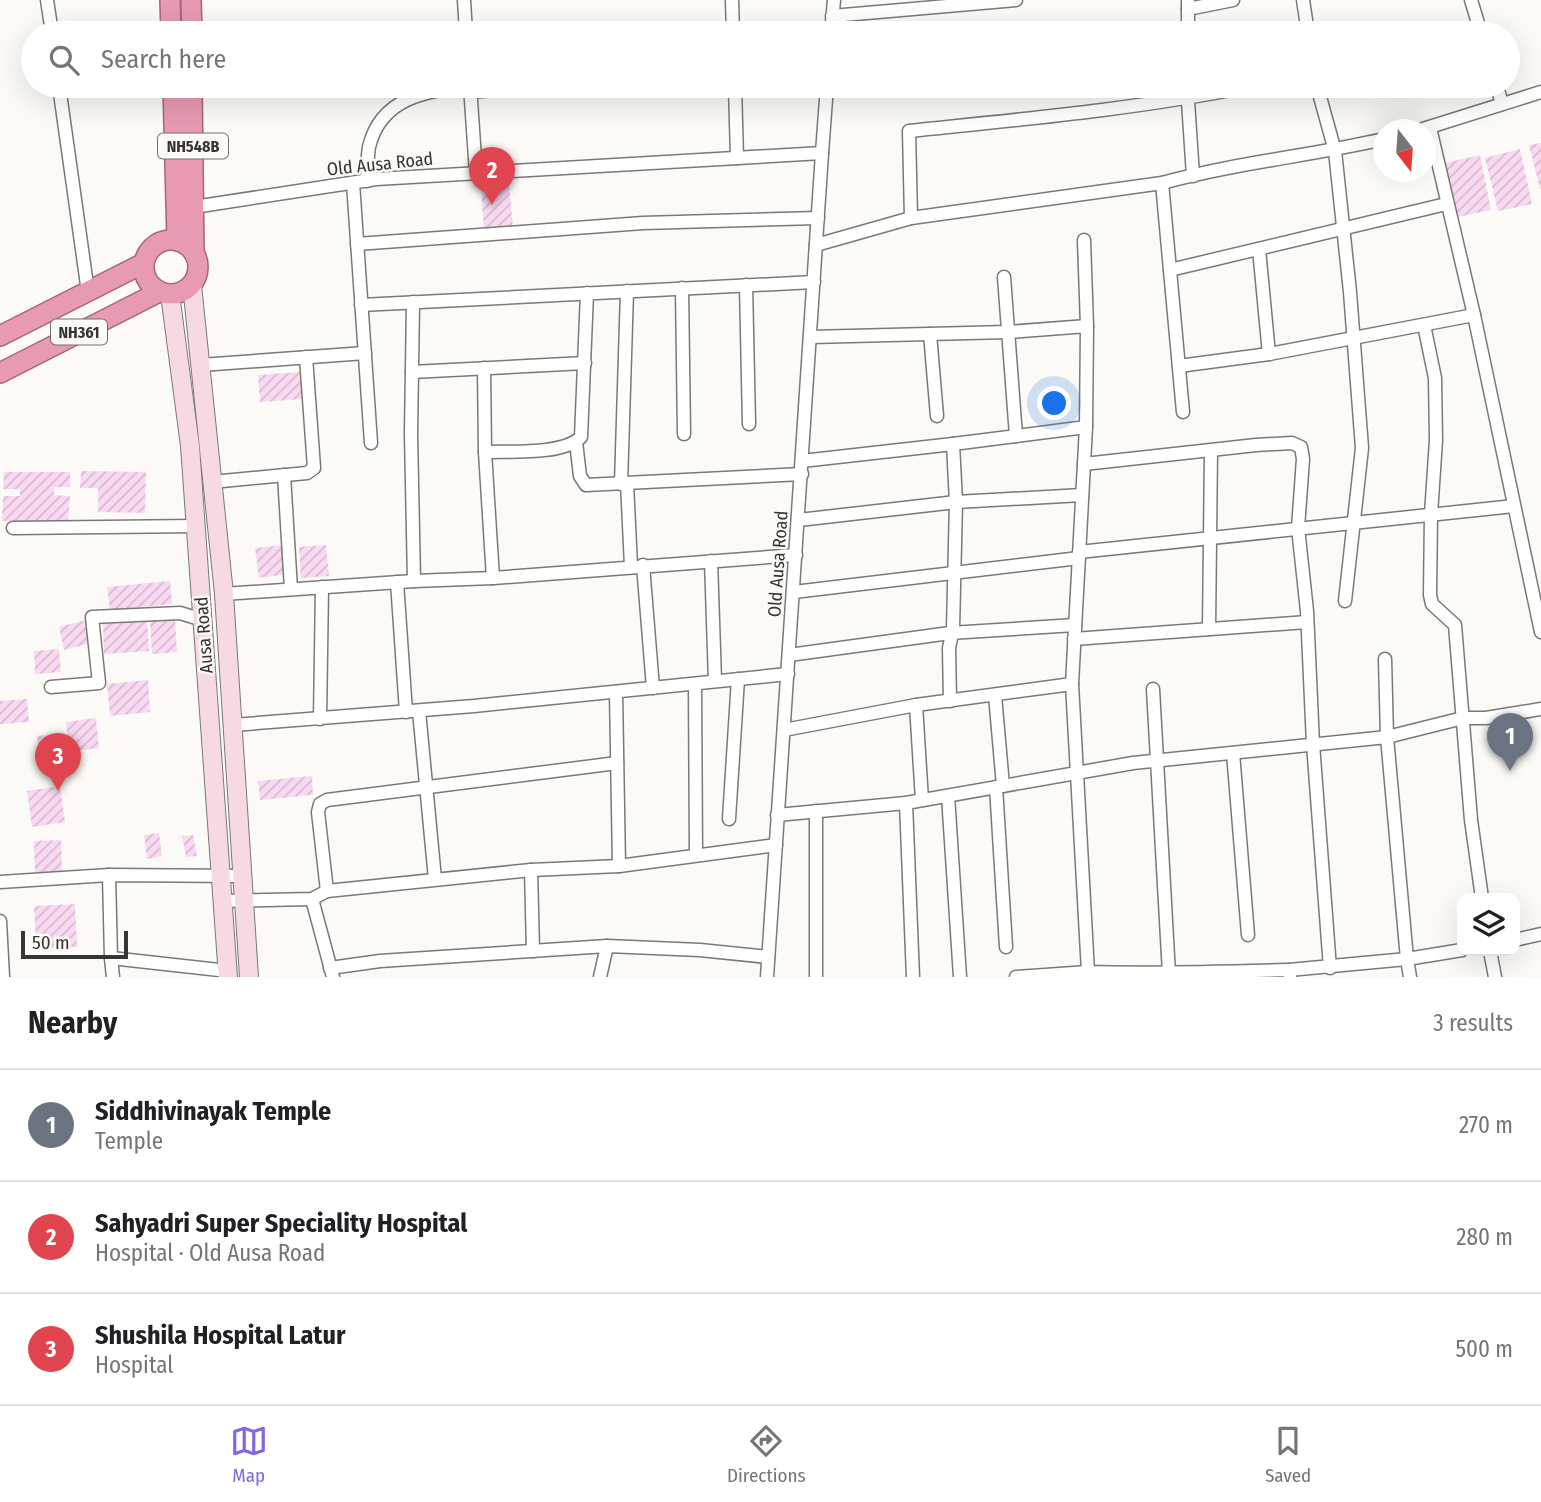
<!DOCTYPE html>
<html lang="en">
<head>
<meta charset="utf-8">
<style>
	:root { --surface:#fff; --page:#f6f6f6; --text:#202124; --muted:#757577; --line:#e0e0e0; --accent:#8565e0 }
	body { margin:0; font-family:"Fira Sans Condensed",sans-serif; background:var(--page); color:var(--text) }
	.controls { position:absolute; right:21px; bottom:21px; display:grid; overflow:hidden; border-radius:14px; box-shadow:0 7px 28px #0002 }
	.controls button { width:63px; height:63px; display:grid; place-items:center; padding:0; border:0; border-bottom:2px solid var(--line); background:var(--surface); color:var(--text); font:35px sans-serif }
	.compass { position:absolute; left:1373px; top:119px; width:63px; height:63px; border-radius:50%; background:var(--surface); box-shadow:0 7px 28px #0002; rotate:163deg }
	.scale { position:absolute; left:21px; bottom:18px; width:107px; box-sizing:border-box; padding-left:7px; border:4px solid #363534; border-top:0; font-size:19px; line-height:24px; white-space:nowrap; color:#363534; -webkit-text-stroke:5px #fcfaf6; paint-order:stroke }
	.you { position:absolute; left:1055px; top:404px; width:24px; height:24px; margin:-18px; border:5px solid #fff; border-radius:50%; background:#1a73e8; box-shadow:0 0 0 10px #1a73e833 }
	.badge { display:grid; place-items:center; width:46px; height:46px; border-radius:50%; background:var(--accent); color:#fff; font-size:23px; font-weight:700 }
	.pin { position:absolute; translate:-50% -58px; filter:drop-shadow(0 2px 4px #0008) }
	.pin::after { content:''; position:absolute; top:37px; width:24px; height:21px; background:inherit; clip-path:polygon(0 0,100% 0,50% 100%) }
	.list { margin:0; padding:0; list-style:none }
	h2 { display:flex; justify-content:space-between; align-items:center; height:91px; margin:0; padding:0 28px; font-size:30px }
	h2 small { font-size:23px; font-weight:400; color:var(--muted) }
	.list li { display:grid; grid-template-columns:46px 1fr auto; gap:21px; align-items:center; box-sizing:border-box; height:112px; padding:0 28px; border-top:2px solid var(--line) }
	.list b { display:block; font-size:26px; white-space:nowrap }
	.list p { margin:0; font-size:23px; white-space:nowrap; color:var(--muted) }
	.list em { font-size:23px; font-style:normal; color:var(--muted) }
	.icon { flex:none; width:38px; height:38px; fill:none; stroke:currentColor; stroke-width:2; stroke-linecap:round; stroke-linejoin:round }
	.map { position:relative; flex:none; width:1541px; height:977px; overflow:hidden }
	.search { position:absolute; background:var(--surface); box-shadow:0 7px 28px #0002; left:21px; right:21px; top:21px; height:77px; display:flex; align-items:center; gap:18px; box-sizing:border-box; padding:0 24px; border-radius:38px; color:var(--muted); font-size:26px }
	.sheet { height:427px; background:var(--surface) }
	nav { display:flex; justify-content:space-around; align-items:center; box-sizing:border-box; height:98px; border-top:2px solid var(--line); background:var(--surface); font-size:19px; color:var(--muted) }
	nav a { display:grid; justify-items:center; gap:4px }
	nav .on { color:var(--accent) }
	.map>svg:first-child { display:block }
</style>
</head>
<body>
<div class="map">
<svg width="1541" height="977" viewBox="0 0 1541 977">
	<defs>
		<pattern id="building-hatch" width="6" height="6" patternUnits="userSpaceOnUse" patternTransform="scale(1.75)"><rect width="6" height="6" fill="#f9d8f2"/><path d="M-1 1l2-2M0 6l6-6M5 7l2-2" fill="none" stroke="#d6bad0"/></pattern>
	</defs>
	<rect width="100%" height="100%" fill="#fcfaf6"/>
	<g fill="url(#building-hatch)">
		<polygon points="1541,143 1541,189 1540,189 1529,145"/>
		<polygon points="1520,149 1532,204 1498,211 1485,158"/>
		<polygon points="1480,155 1491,210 1458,217 1445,163"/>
		<polygon points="508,173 513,228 484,230 480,175"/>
		<polygon points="300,372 302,399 260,402 258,375"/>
		<polygon points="81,471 146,472 145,513 98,512 98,488 80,488"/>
		<polygon points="4,472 70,472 70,487 54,487 54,495 70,496 68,521 2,521 3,496 20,496 20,489 3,489"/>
		<polygon points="284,545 287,574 259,578 255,548"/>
		<polygon points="326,545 329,576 301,578 299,547"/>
		<polygon points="170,581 172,604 110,610 107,587"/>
		<polygon points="147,618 149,651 104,654 103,621"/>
		<polygon points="175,619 177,652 152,654 150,621"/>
		<polygon points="86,620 92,643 64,650 59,627"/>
		<polygon points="59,649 61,672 35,674 34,651"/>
		<polygon points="148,680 150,712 110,716 107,684"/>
		<polygon points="27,699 29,722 0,724 0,701"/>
		<polygon points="96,718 99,748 69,752 66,722"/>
		<polygon points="59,734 60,752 39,754 37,736"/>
		<polygon points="312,776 313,795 260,800 258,781"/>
		<polygon points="60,786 65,822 32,827 27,791"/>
		<polygon points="159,833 162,856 147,859 144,835"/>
		<polygon points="193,835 197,856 186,857 182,836"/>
		<polygon points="61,840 62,874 35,875 34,841"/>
		<polygon points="75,904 77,947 36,949 34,906"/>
	</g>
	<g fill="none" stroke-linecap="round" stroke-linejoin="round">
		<defs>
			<g id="minor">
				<polyline points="47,0 52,33"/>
				<polyline points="464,0 466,33"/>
				<polyline points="732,0 733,33"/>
				<polyline points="1303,0 1308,33"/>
				<polyline points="1471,0 1481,33"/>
				<polyline points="1188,9 1233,0"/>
				<polyline points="832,16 1016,0"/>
				<polyline points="831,33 834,0"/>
				<polyline points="1188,33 1188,0"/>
				<polyline points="59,86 88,292"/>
				<polyline points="470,86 476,173"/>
				<polyline points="735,86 737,158"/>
				<polyline points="1187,86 1193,176"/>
				<polyline points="1317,86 1335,151 1350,292 1362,448 1345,601"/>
				<polyline points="1497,86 1502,104"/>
				<polyline points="470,92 545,86"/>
				<polyline points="1430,128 1474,315 1541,632"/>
				<polyline points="1423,129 1541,92"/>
				<path d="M367 181C368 170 367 158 369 147 381 97 426 91 470 86"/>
				<polyline points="353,183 371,443"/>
				<polyline points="1162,183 1183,412"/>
				<polyline points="194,207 376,179 822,153 827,86"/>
				<path d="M911 218 909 131C1024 119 1138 109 1251 86"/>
				<polyline points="1084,240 1087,326"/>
				<polyline points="357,244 643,223 818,218"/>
				<path d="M816 245 911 218 1162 183C1234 163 1310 156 1384 139"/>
				<polyline points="1259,249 1269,354 1474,315"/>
				<polyline points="1170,270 1446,204"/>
				<polyline points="1004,277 1016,436"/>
				<polyline points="746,285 749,424"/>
				<polyline points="682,288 684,434"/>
				<polyline points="413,302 411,434 414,581"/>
				<polyline points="361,305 814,282"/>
				<polyline points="1424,325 1435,378 1436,440 1431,514 1430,595 1432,604 1455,625 1471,820 1482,898"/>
				<polyline points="930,334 937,416"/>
				<polyline points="201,365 365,353"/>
				<polyline points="1179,366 1269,354"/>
				<polyline points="484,368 485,452 493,578"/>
				<polyline points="412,372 585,363"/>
				<polyline points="576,442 580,476 586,485 802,474"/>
				<path d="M485 452C510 451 564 455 581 437L587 293"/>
				<polyline points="802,461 953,444"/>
				<polyline points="1084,464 1256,445 1292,443 1301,447 1303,459 1298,528 1307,611 1313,744 1330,968"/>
				<polyline points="284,475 291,589"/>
				<polyline points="212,482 307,473 314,468 306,357"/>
				<polyline points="627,483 631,566"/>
				<polyline points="621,484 627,291"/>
				<polyline points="799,520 956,502 1082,495"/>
				<polyline points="13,528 196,526"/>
				<polyline points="1079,552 1514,506"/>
				<polyline points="711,561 715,681"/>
				<polyline points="643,565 653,688"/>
				<polyline points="397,582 406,712"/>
				<polyline points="794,592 1079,558"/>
				<polyline points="224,594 414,581 493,578 796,555"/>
				<polyline points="1209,629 1211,451"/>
				<polyline points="1074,639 1307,622"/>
				<polyline points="789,655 950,633 1075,625"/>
				<polyline points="695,684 696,855"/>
				<path d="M1072 684 1088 972C1155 974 1222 972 1289 970L1290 977"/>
				<polyline points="51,687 99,683 92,617 180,613 203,620"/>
				<polyline points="1153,689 1169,974"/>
				<polyline points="616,692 619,866"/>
				<polyline points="995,695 1003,786"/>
				<polyline points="950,701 949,648 953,629 956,502 953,444 1086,427"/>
				<polyline points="916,705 922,800"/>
				<polyline points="419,711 435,879"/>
				<polyline points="320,719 322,587"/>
				<polyline points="233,725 474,706 788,674"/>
				<polyline points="784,730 916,705 1072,684 1086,427 1087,326 1008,332 810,337"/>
				<polyline points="1233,753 1248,935"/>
				<polyline points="996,787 1006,947"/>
				<polyline points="948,796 960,977"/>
				<polyline points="906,803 913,977"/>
				<polyline points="816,811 816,977"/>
				<polyline points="777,815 906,803 1133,763 1387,737 1463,718 1486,718 1541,709"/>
				<polyline points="729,819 738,679"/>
				<polyline points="531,870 533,951"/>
				<polyline points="109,875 111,958 228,971"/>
				<polyline points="0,882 109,875 243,876"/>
				<polyline points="327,891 318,812 320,804 327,800 617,763"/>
				<polyline points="312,899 333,977"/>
				<polyline points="223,901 312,899 327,891 531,870 619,866 776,845"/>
				<polyline points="0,921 3,977"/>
				<polyline points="1515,940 1541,934"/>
				<polyline points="1490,951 1495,977"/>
				<polyline points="111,958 113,977"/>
				<polyline points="330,968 380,961 607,946 700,950 768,957"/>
				<polyline points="1289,970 1407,959 1387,737 1385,659"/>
				<polyline points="600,977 607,946"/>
				<polyline points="767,977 822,153"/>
				<polyline points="1016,977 1088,972"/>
				<polyline points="1410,977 1407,959 1462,950"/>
			</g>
			<g id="secondary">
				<polyline points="192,285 224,594 249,977"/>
				<polyline points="170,294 190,446 228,977"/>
			</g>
			<g id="trunk">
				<polyline points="170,0 171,33"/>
				<polyline points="191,0 192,33"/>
				<polyline points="173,86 177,241"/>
				<polyline points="192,86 194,253"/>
				<circle cx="171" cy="267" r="27"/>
				<polyline points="0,336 144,263"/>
				<polyline points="0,373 159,292"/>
			</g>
		</defs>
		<use href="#minor" stroke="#7a7975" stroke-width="15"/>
		<use href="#secondary" stroke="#7a7975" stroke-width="20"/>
		<use href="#trunk" stroke="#a5667a" stroke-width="22"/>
		<use href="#minor" stroke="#fff" stroke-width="12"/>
		<use href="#secondary" stroke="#f6d9e2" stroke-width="18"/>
		<use href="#trunk" stroke="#e79ab2" stroke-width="19"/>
	</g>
	<g text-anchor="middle" stroke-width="5" stroke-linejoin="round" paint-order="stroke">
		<g fill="#fcfaf6" stroke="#71706e" stroke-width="2">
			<rect x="158" y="133.5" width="70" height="25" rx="5"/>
			<rect x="51" y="319.5" width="56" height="25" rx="5"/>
		</g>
		<g font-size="16" font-weight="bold" fill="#363534">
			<text x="193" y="152">NH548B</text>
			<text x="79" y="338">NH361</text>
		</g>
		<g font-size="18" fill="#363534" stroke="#fcfaf6">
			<text transform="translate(380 164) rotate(-6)" y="6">Old Ausa Road</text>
			<text transform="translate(778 564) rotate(-86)" y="6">Old Ausa Road</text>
			<text transform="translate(204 635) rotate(-94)" y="6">Ausa Road</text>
		</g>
	</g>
</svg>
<div class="controls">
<button><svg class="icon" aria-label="layers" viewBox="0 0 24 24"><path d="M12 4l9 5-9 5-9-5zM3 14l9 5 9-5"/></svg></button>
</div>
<svg class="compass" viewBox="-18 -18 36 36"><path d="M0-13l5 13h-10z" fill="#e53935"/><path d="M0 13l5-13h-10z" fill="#757577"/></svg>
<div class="scale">50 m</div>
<div class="you"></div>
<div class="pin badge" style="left:1510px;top:771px;background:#6b7280">1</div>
<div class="pin badge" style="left:492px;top:205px;background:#e0444e">2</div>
<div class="pin badge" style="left:58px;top:791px;background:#e0444e">3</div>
<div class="search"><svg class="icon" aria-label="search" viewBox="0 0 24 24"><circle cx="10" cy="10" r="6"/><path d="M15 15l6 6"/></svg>Search here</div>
</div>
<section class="sheet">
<h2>Nearby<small>3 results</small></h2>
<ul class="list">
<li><span class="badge" style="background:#6b7280">1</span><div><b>Siddhivinayak Temple</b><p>Temple</p></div><em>270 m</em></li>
<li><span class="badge" style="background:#e0444e">2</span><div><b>Sahyadri Super Speciality Hospital</b><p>Hospital · Old Ausa Road</p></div><em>280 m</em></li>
<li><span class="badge" style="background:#e0444e">3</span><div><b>Shushila Hospital Latur</b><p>Hospital</p></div><em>500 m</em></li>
</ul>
</section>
<nav>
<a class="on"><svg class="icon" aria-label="map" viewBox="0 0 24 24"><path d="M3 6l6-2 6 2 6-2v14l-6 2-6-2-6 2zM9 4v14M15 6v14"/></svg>Map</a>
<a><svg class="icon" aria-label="directions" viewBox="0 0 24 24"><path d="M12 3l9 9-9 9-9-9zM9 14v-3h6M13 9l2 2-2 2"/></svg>Directions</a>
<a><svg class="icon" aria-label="saved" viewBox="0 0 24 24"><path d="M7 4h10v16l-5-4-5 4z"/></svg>Saved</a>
</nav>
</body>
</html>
